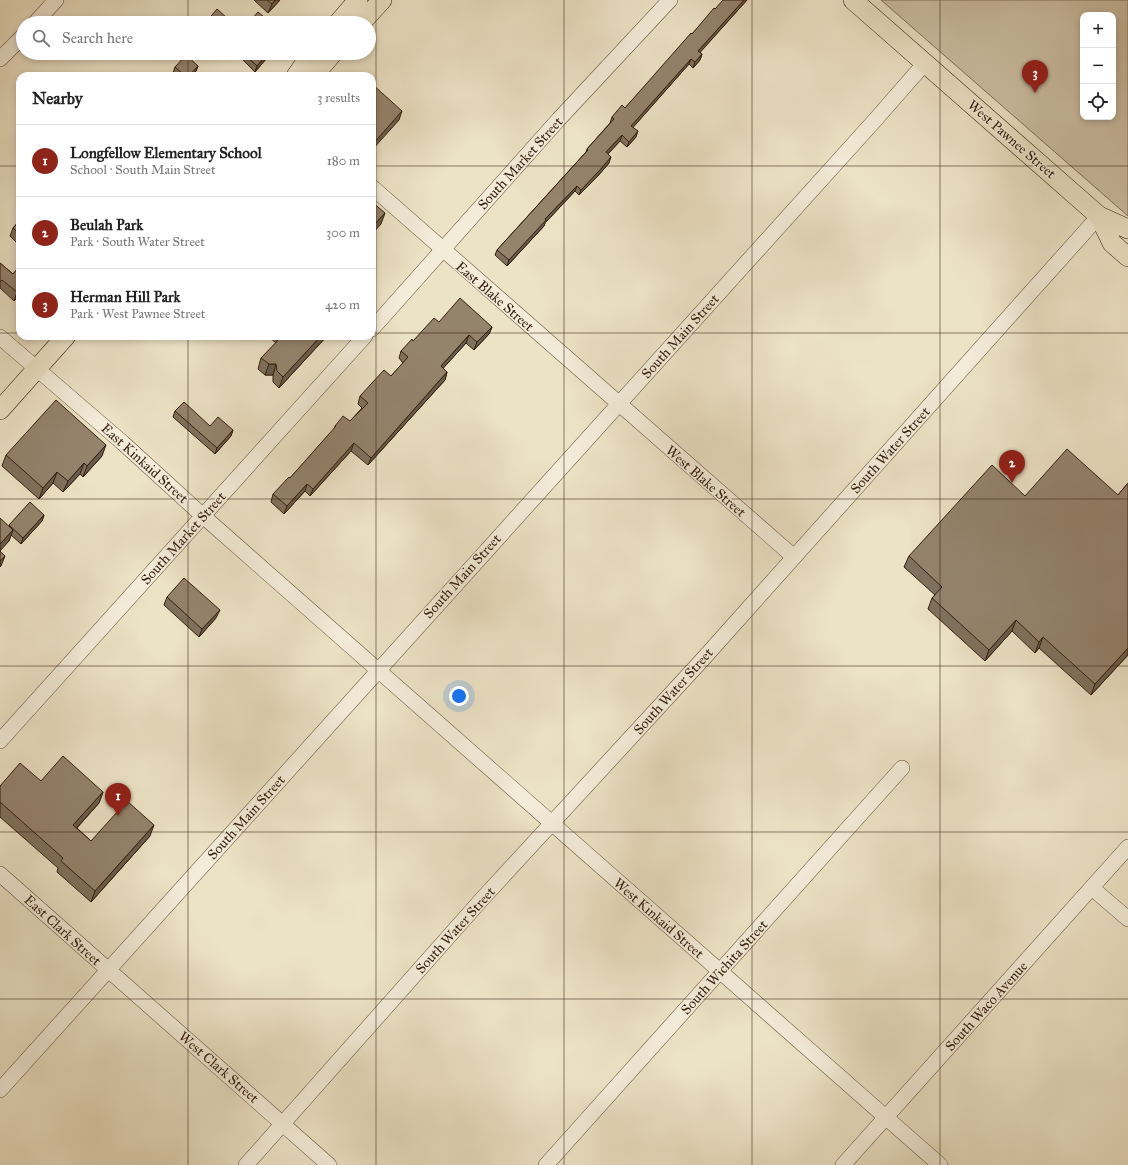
<!DOCTYPE html>
<html lang="en">
<head>
<meta charset="utf-8">
<style>
	:root { --surface:#fff; --page:#f6f6f6; --text:#222; --muted:#767676; --line:#e0e0e0; --accent:#8f2418 }
	body { margin:0; font-family:"IM FELL Great Primer",serif; background:var(--page); color:var(--text) }
	.controls { position:absolute; right:12px; top:12px; display:grid; overflow:hidden; border-radius:8px; box-shadow:0 2px 6px #0003 }
	.controls button { width:36px; height:36px; display:grid; place-items:center; padding:0; border:0; border-bottom:1px solid var(--line); background:var(--surface); color:var(--text); font:20px sans-serif }
	.you { position:absolute; left:459px; top:696px; width:14px; height:14px; margin:-10px; border:3px solid #fff; border-radius:50%; background:#1a73e8; box-shadow:0 0 0 6px #1a73e833 }
	.badge { display:grid; place-items:center; width:26px; height:26px; border-radius:50%; background:var(--accent); color:#fff; font-size:13px; font-weight:700 }
	.pin { position:absolute; translate:-50% -33px; filter:drop-shadow(0 1px 2px #0008) }
	.pin::after { content:''; position:absolute; top:21px; width:14px; height:12px; background:inherit; clip-path:polygon(0 0,100% 0,50% 100%) }
	.list { margin:0; padding:0; list-style:none }
	h2 { display:flex; justify-content:space-between; align-items:center; height:52px; margin:0; padding:0 16px; font-size:17px }
	h2 small { font-size:13px; font-weight:400; color:var(--muted) }
	.list li { display:grid; grid-template-columns:26px 1fr auto; gap:12px; align-items:center; box-sizing:border-box; height:72px; padding:0 16px; border-top:1px solid var(--line) }
	.list b { display:block; font-size:15px; white-space:nowrap }
	.list p { margin:0; font-size:13px; white-space:nowrap; color:var(--muted) }
	.list em { font-size:13px; font-style:normal; color:var(--muted) }
	.icon { flex:none; width:22px; height:22px; fill:none; stroke:currentColor; stroke-width:2; stroke-linecap:round; stroke-linejoin:round }
	.map { position:relative; flex:none; width:1128px; height:1165px; overflow:hidden }
	.search { position:absolute; background:var(--surface); box-shadow:0 2px 6px #0003; left:16px; top:16px; width:360px; height:44px; display:flex; align-items:center; gap:10px; box-sizing:border-box; padding:0 14px; border-radius:22px; color:var(--muted); font-size:15px }
	.panel { position:absolute; background:var(--surface); box-shadow:0 2px 6px #0003; left:16px; top:72px; width:360px; height:268px; border-radius:12px }
	.map>svg:first-child { display:block }
</style>
</head>
<body>
<div class="map">
<svg width="1128" height="1165" viewBox="0 0 1128 1165">
	<rect width="100%" height="100%" fill="#ece2c5"/>
	<filter id="stains"><feTurbulence type="fractalNoise" baseFrequency=".005" numOctaves="4"/><feColorMatrix values="0 0 0 0 .2 0 0 0 0 .09 0 0 0 0 .02 0 0 0 .5 -.17"/></filter>
	<radialGradient id="worn" r=".72"><stop offset=".6" stop-color="#630" stop-opacity="0"/><stop offset="1" stop-color="#630" stop-opacity=".3"/></radialGradient>
	<path fill="#cdc1a6" stroke="#816f5a" fill-rule="evenodd" d="M881 0H1128V216ZM1083 15H1113V117H1083Z"/>
	<g fill="none" stroke-linecap="round" stroke-linejoin="round">
		<defs>
			<g id="minor">
				<polyline points="35,23 56,0"/>
				<polyline points="0,59 23,36"/>
				<polyline points="372,187 794,557"/>
				<polyline points="372,329 559,119 670,0"/>
				<polyline points="0,337 123,443 203,516 940,1165"/>
				<polyline points="0,741 365,336"/>
				<polyline points="0,874 329,1165"/>
				<polyline points="1092,888 1128,919"/>
				<polyline points="0,1090 876,119 925,63"/>
				<polyline points="246,1165 482,899 703,659 1099,216"/>
				<polyline points="546,1165 902,768"/>
				<polyline points="843,1165 1128,847"/>
			</g>
			<g id="major">
				<polyline points="853,0 1099,216 1128,229"/>
				<polyline points="338,23 358,0"/>
				<polyline points="361,23 382,0"/>
				<polyline points="296,76 312,53"/>
				<polyline points="310,76 321,67 333,53"/>
				<polyline points="1099,216 1112,243 1128,257"/>
				<polyline points="0,410 66,336"/>
			</g>
		</defs>
		<use href="#minor" stroke="#634e3c" stroke-width="16"/>
		<use href="#major" stroke="#351d0e" stroke-width="20"/>
		<use href="#minor" stroke="#f3ecd9" stroke-width="15"/>
		<use href="#major" stroke="#ece2c5" stroke-width="19"/>
	</g>
	<g fill="#7f715e" stroke="#351d0e">
		<polygon points="254,0 280,0 268,13"/>
		<polygon points="747,0 700,52 702,54 700,60 693,68 689,64 633,127 636,137 627,147 620,141 608,154 609,163 597,177 579,195 575,191 545,223 544,226 507,266 495,255 497,250 586,152 587,149 610,123 612,117 625,108 692,34 715,9"/>
		<polygon points="251,20 271,23 250,23"/>
		<polygon points="271,53 255,72 243,60 245,55"/>
		<polygon points="198,66 196,71 192,76 176,76 173,73 175,67"/>
		<polygon points="20,220 20,246 10,236 13,228"/>
		<polygon points="0,263 13,274 20,266 20,294 14,301 0,288"/>
		<polygon points="439,322 492,327 489,334 474,350 466,343 443,368 447,372 445,380 368,465 351,451 310,496 305,491 284,514 271,502 273,494 290,478 334,429 335,426 350,421 362,408 358,404 360,396 391,376 403,363 399,358 401,351 413,341"/>
		<polygon points="268,336 327,336 279,388 273,382 273,375 265,375 258,369 261,358 276,343"/>
		<polygon points="175,411 210,426 233,430 231,436 215,454 173,417"/>
		<polygon points="6,455 102,456 83,477 80,474 63,492 53,483 39,499 2,466"/>
		<polygon points="1128,483 1128,655 1091,695 1039,648 1035,653 1012,631 985,661 928,609 932,598 935,595 904,567 909,556 1025,496 1118,495"/>
		<polygon points="44,515 42,521 21,544 11,535 9,541 9,525"/>
		<polygon points="167,597 216,618 199,637 164,605"/>
		<polygon points="41,781 103,792 99,803 77,828 91,841 150,836 91,902 57,872 58,868 0,817 0,786"/>
	</g>
	<g fill="#685c4c" stroke="#351d0e">
		<polygon points="275,0 280,0 268,13 272,4"/>
		<polygon points="744,0 747,0 696,57 698,51"/>
		<polygon points="268,53 271,53 255,72 257,66"/>
		<polygon points="702,54 700,60 693,68 695,62"/>
		<polygon points="691,59 689,64 629,132 631,126 638,118"/>
		<polygon points="198,66 196,71 192,76 189,76"/>
		<polygon points="402,111 399,120 372,150 372,145"/>
		<polygon points="638,131 636,137 627,147 629,142"/>
		<polygon points="622,135 620,141 604,158 606,152"/>
		<polygon points="611,157 609,163 597,177 579,195 581,190"/>
		<polygon points="577,186 575,191 545,223 544,226 507,266 509,260 545,219"/>
		<polygon points="385,213 381,224 372,234 372,227"/>
		<polygon points="20,289 20,294 14,301 17,292"/>
		<polygon points="492,327 489,334 474,350 477,342"/>
		<polygon points="469,335 466,343 438,374 441,366"/>
		<polygon points="321,336 327,336 279,388 283,377"/>
		<polygon points="269,364 276,364 273,375 265,375"/>
		<polygon points="447,372 445,380 368,465 371,458"/>
		<polygon points="233,430 231,436 215,454 217,448"/>
		<polygon points="354,443 351,451 310,496 313,489"/>
		<polygon points="106,445 102,456 83,477 87,466"/>
		<polygon points="84,463 80,474 63,492 68,481"/>
		<polygon points="57,472 53,483 39,499 43,488"/>
		<polygon points="307,484 305,491 284,514 287,506"/>
		<polygon points="44,515 42,521 21,544 23,538"/>
		<polygon points="13,530 9,541 0,551 0,544"/>
		<polygon points="5,556 1,566 0,567 0,561"/>
		<polygon points="220,610 216,618 199,637 202,629"/>
		<polygon points="1016,620 1012,631 985,661 989,650"/>
		<polygon points="1043,637 1039,648 1035,653 1039,642"/>
		<polygon points="1128,648 1128,655 1091,695 1095,684"/>
		<polygon points="103,792 99,803 69,836 73,825"/>
		<polygon points="154,825 150,836 91,902 95,891"/>
	</g>
	<g fill="#94836d" stroke="#351d0e">
		<polygon points="267,0 275,0 272,4"/>
		<polygon points="723,0 744,0 698,51 702,54 695,62 691,59 631,126 638,131 629,142 622,135 606,152 611,157 599,171 581,190 577,186 545,219 546,220 509,260 497,250 588,150 587,149 614,119 612,117 622,105 625,108 691,33 692,34 714,8 715,9"/>
		<polygon points="217,9 227,18 223,23 208,23 206,22"/>
		<polygon points="258,12 271,23 255,23 251,20"/>
		<polygon points="246,53 268,53 257,66 245,55"/>
		<polygon points="186,55 198,66 189,76 185,76 175,67"/>
		<polygon points="372,84 402,111 372,145"/>
		<polygon points="372,202 385,213 372,227"/>
		<polygon points="20,220 20,235 13,228"/>
		<polygon points="0,263 13,274 20,266 20,289 17,292 2,280 0,282"/>
		<polygon points="460,298 492,327 477,342 469,335 441,366 447,372 371,458 354,443 313,489 307,484 287,506 273,494 289,477 290,478 336,426 335,426 343,416 350,421 368,403 360,396 384,370 391,376 408,357 401,351 412,339 413,341 434,318 439,322"/>
		<polygon points="282,336 321,336 283,377 277,371 276,364 269,364 261,358"/>
		<polygon points="56,400 106,445 87,466 84,463 68,481 57,472 43,488 6,455"/>
		<polygon points="184,402 210,426 218,417 233,430 217,448 175,411"/>
		<polygon points="1067,449 1118,495 1128,483 1128,648 1095,684 1043,637 1039,642 1016,620 989,650 932,598 942,587 909,556 992,465 1025,496"/>
		<polygon points="30,502 44,515 23,538 9,525"/>
		<polygon points="0,518 13,530 0,544"/>
		<polygon points="0,551 5,556 0,561"/>
		<polygon points="184,578 220,610 202,629 167,597"/>
		<polygon points="63,756 103,792 73,825 91,841 127,801 154,825 95,891 61,861 63,858 0,802 0,786 20,763 41,781"/>
	</g>
	<path fill="none" stroke="#351d0e" stroke-width="1" stroke-opacity="0.55" d="M188 0V23M376 0V1165M564 0V1165M752 0V1165M940 0V1165M188 53V76M0 166H20M372 166H1128M0 333H20M372 333H1128M188 336V1165M0 499H1128M0 666H1128M0 832H1128M0 999H1128"/>
	<g text-anchor="middle" stroke-width="3" stroke-linejoin="round" paint-order="stroke">
		<g font-size="14" fill="#351d0e" stroke="#f3ecd9">
			<text transform="translate(1012 139) rotate(41)" y="5">West Pawnee Street</text>
			<text transform="translate(520 163) rotate(-48)" y="5">South Market Street</text>
			<text transform="translate(495 296) rotate(41)" y="5">East Blake Street</text>
			<text transform="translate(680 336) rotate(-48)" y="5">South Main Street</text>
			<text transform="translate(890 450) rotate(-48)" y="5">South Water Street</text>
			<text transform="translate(145 463) rotate(42)" y="5">East Kinkaid Street</text>
			<text transform="translate(706 481) rotate(41)" y="5">West Blake Street</text>
			<text transform="translate(183 538) rotate(-48)" y="5">South Market Street</text>
			<text transform="translate(462 576) rotate(-48)" y="5">South Main Street</text>
			<text transform="translate(673 691) rotate(-48)" y="5">South Water Street</text>
			<text transform="translate(246 817) rotate(-48)" y="5">South Main Street</text>
			<text transform="translate(659 918) rotate(41)" y="5">West Kinkaid Street</text>
			<text transform="translate(63 930) rotate(42)" y="5">East Clark Street</text>
			<text transform="translate(455 930) rotate(-48)" y="5">South Water Street</text>
			<text transform="translate(724 967) rotate(-48)" y="5">South Wichita Street</text>
			<text transform="translate(986 1006) rotate(-48)" y="5">South Waco Avenue</text>
			<text transform="translate(219 1067) rotate(41)" y="5">West Clark Street</text>
		</g>
	</g>
	<rect width="100%" height="100%" filter="url(#stains)"/>
	<rect width="100%" height="100%" fill="url(#worn)"/>
</svg>
<div class="controls">
<button>+</button>
<button>−</button>
<button><svg class="icon" aria-label="locate" viewBox="0 0 24 24"><circle cx="12" cy="12" r="6"/><path d="M12 2v4M12 18v4M2 12h4M18 12h4"/></svg></button>
</div>
<div class="you"></div>
<div class="pin badge" style="left:118px;top:816px">1</div>
<div class="pin badge" style="left:1012px;top:483px">2</div>
<div class="pin badge" style="left:1035px;top:93px">3</div>
<div class="search"><svg class="icon" aria-label="search" viewBox="0 0 24 24"><circle cx="10" cy="10" r="6"/><path d="M15 15l6 6"/></svg>Search here</div>
<section class="panel">
<h2>Nearby<small>3 results</small></h2>
<ul class="list">
<li><span class="badge">1</span><div><b>Longfellow Elementary School</b><p>School · South Main Street</p></div><em>180 m</em></li>
<li><span class="badge">2</span><div><b>Beulah Park</b><p>Park · South Water Street</p></div><em>300 m</em></li>
<li><span class="badge">3</span><div><b>Herman Hill Park</b><p>Park · West Pawnee Street</p></div><em>420 m</em></li>
</ul>
</section>
</div>
</body>
</html>
